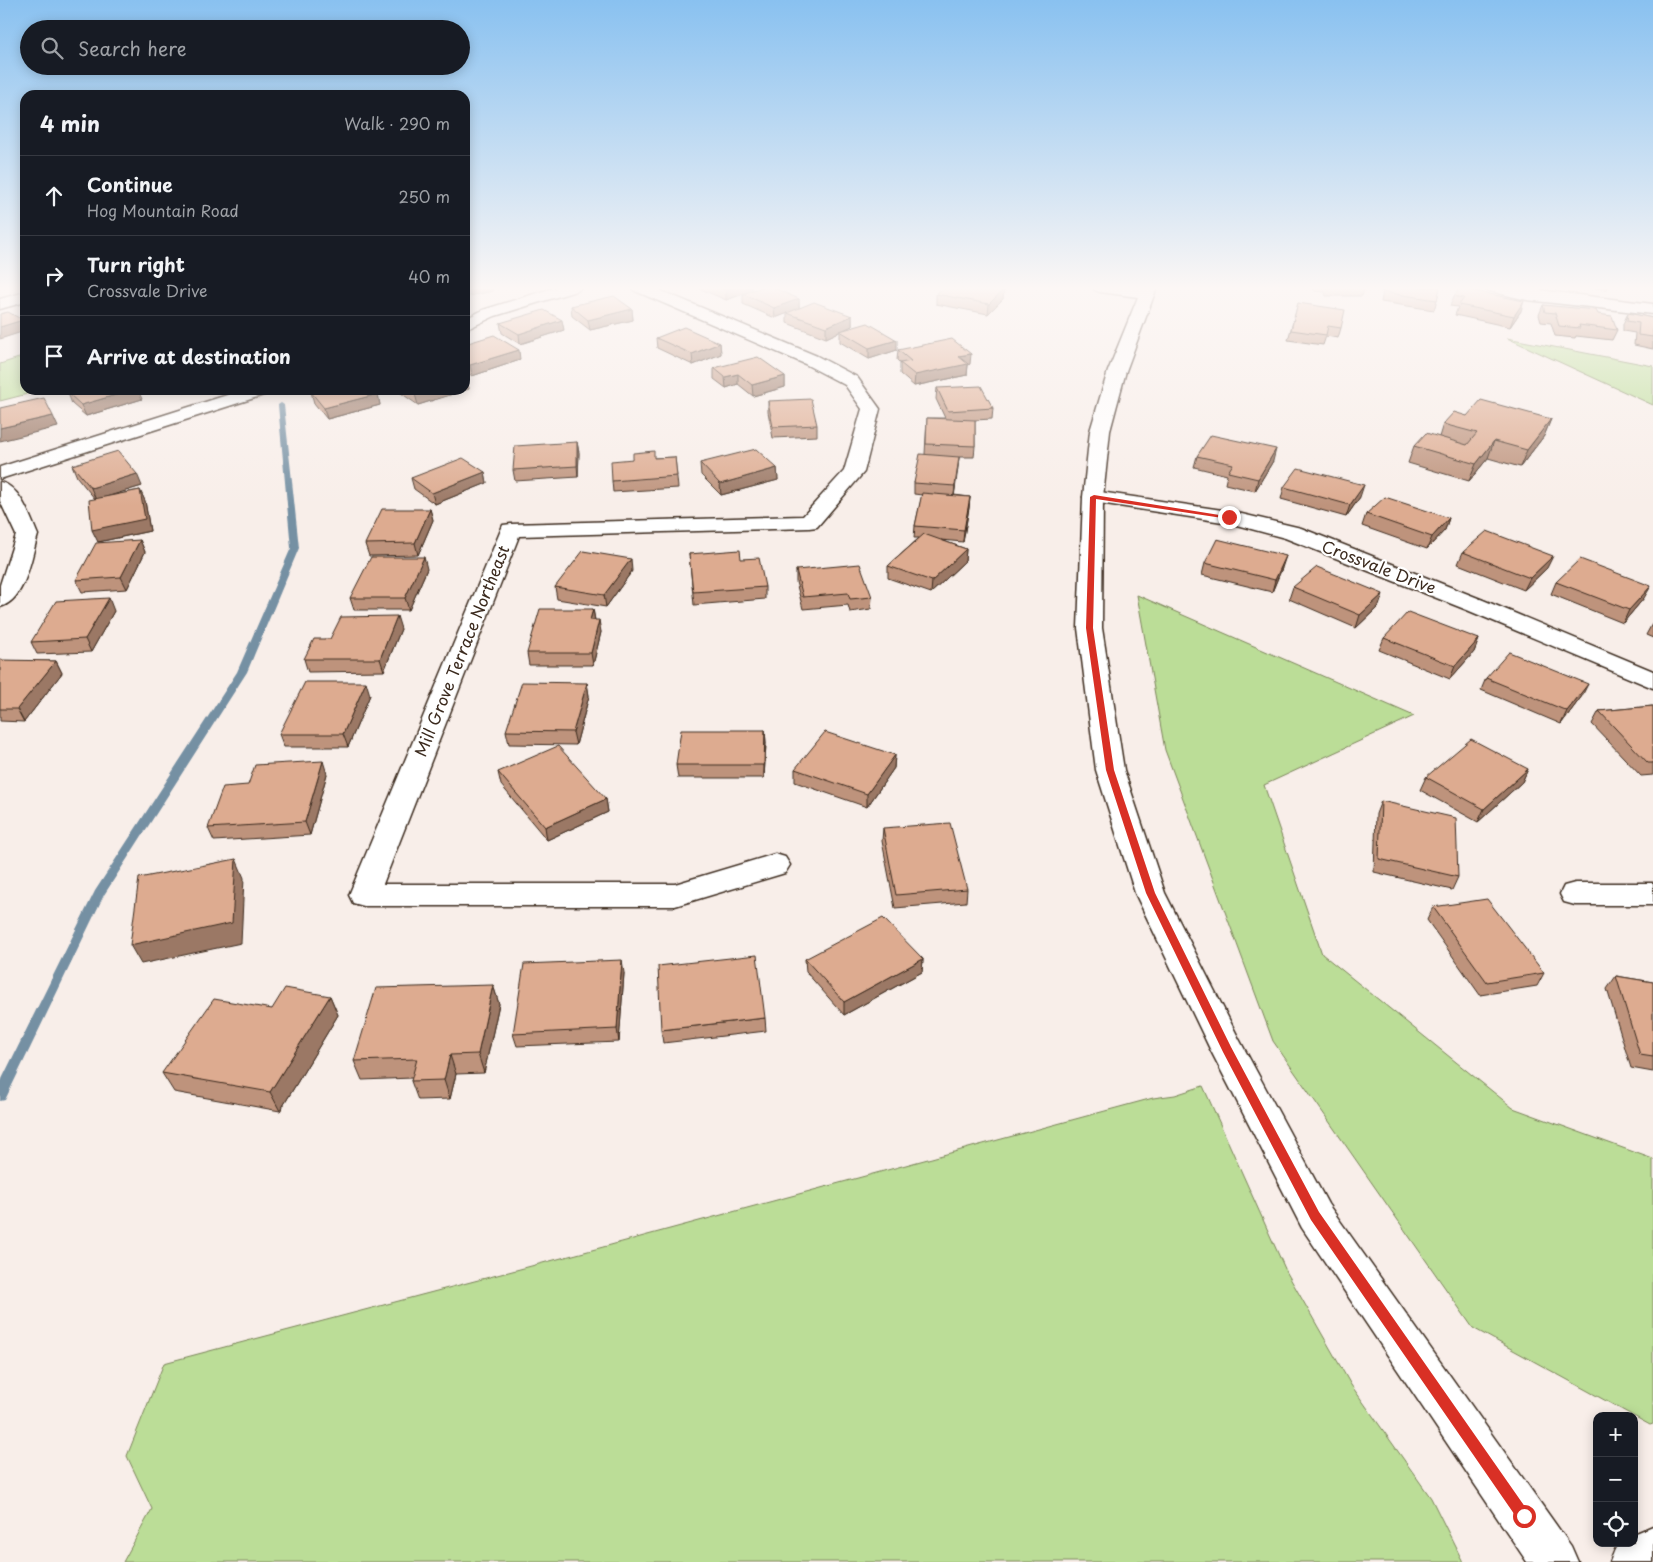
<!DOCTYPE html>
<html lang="en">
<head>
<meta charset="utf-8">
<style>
	:root { --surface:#171b24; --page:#242831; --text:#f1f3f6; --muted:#9ea1a6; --line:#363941 }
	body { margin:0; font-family:"Playpen Sans",sans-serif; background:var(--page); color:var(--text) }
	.controls { position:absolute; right:15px; bottom:15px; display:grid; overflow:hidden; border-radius:10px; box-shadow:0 2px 12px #0003 }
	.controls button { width:45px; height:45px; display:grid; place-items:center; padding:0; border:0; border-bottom:1px solid var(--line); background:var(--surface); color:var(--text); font:25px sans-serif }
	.stop { position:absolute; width:15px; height:15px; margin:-11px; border:4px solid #d93025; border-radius:50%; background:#fff }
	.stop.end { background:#d93025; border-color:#fff; box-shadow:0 1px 5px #0008 }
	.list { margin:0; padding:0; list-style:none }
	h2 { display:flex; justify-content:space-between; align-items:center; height:65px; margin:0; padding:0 20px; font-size:21px }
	h2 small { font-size:16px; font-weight:400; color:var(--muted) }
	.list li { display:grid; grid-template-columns:32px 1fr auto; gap:15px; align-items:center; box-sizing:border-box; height:80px; padding:0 20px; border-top:1px solid var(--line) }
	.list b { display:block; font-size:19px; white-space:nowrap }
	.list p { margin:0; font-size:16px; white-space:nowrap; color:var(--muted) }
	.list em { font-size:16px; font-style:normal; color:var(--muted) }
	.icon { flex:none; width:28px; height:28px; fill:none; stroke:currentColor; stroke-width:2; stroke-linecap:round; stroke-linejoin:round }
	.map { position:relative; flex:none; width:1653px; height:1562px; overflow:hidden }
	.search { position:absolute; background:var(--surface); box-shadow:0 2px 12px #0003; left:20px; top:20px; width:450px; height:55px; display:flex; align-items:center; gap:12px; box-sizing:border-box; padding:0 18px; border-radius:28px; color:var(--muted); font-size:19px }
	.panel { position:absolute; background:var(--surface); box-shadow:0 2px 12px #0003; left:20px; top:90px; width:450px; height:305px; border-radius:15px }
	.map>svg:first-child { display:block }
</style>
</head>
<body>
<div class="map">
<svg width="1653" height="1562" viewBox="0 0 1653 1562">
	<rect width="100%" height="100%" fill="#f8eee9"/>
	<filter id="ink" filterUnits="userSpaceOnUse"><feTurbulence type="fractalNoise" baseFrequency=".02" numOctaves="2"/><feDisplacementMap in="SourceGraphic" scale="10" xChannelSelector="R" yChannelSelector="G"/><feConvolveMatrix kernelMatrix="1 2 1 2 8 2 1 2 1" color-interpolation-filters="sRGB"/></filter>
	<g filter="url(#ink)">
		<g fill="#bbdd97" stroke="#7b845a">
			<polygon points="1507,338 1653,366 1653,405"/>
			<polygon points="25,356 25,390 43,390 0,401 0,364"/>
			<polygon points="1137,595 1414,716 1264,785 1322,954 1513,1108 1653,1159 1653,1424 1650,1425 1473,1328 1273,1041 1165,750"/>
			<polygon points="1203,1086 1286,1271 1351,1385 1431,1498 1463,1562 123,1562 152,1509 127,1456 164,1363 607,1246 1153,1098 1175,1095"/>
		</g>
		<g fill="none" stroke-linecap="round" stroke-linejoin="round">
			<polygon fill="#7590a3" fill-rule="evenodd" points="281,403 284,405 299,548 247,672 104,895 5,1100 0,1101 0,1083 95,891 237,672 291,548 278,405"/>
			<defs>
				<g id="street">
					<polygon points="556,287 581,287 579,290 495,316 465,330 465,319 483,310"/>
					<polygon points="631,287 652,287 817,356 857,377 880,409 864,472 817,527 809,528 519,536 383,884 675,884 775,854 785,857 790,865 785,873 675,906 364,906 353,903 349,895 503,525 511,524 803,516 844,471 862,409 845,385 805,364 633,290"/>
					<polygon points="1093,287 1139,287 1152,290 1154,293 1152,296 1146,298 1100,292 1095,290"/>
					<polygon points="1484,287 1514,287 1653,304 1653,314 1527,300 1486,290"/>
					<polygon points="25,292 25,302 0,309 0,299"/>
					<polygon points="243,390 270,390 267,394 0,479 0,467"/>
					<path d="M0 482C21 487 30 517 38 535 31 557 26 600 0 607V585L16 535 0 501Z"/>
					<polygon points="1093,491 1229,511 1301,528 1483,600 1653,671 1653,688 1467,610 1285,538 1229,523 1086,501 1083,497 1086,493"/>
					<polygon points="1575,883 1653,883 1653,905 1575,905 1564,902 1560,894 1564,886"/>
				</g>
				<g id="secondary">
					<polygon points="1142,287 1157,287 1126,371 1110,431 1103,497 1102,628 1124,770 1165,893 1239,1039 1328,1204 1571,1546 1578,1562 1527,1562 1302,1228 1210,1049 1135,893 1096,770 1078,628 1083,497 1090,431 1108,371"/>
					<path d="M1653 1526V1562H1610C1617 1545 1615 1543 1634 1543V1534Z"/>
				</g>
			</defs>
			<use href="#street" stroke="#3b2a1e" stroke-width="3"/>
			<use href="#secondary" stroke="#3b2a1e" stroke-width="3"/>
			<use href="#street" fill="#fff" fill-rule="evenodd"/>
			<use href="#secondary" fill="#fff" fill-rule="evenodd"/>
		</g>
		<g fill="#be937c" stroke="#3b2a1e">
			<polygon points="696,287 752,287 752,291 799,299 799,308 852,316 852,326 826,338 787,323 787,313 775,318 743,304 743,294 726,300"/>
			<polygon points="1313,287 1365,287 1362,296 1326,296 1325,292 1314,291"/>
			<polygon points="1374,287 1440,287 1437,300 1434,310 1381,302 1383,291 1374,290"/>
			<polygon points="1590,287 1608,287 1607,290"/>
			<polygon points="1004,289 1003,299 988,314 936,304 936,294"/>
			<polygon points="1454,296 1521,311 1510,327 1455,315 1458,307 1450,306"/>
			<polygon points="1298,303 1341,328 1338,338 1326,336 1323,345 1288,340"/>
			<polygon points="1543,305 1598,314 1617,330 1612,340 1576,336 1575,338 1555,336 1551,323 1541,322 1539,315"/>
			<polygon points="571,306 632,309 633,320 590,330 572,316"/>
			<polygon points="1628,313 1653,318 1653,349 1634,345 1635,333 1623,331 1623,324"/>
			<polygon points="500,323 564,330 520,344 502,333"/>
			<polygon points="840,331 897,350 869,359 840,342"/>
			<polygon points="656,338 720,343 721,354 693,365 657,348"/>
			<polygon points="465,344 520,360 472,376 465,371"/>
			<polygon points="898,350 970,364 968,365 967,375 914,386 900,374 900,363 897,360"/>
			<polygon points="714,368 785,376 785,387 753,396 738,384 726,388 714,379"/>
			<polygon points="467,378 469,389 418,405 398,391 397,390 465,390"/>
			<polygon points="937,388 993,408 992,419 975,420 975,446 974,457 959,457 954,495 970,497 969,508 963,542 941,540 966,549 965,561 931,593 888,578 888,566 919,538 914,538 915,526 922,495 914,494 914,483 925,454 927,418 945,418 936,399"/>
			<polygon points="311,392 378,394 380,405 327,419 314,403"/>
			<polygon points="68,393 142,399 86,416 72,404"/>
			<polygon points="768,401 817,425 817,436 773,438 768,412"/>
			<polygon points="1467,416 1551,419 1544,436 1520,467 1488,458 1469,481 1408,463 1414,446 1439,437 1443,424"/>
			<polygon points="577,442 579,453 578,477 515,481 513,470"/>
			<polygon points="1197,456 1273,461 1255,491 1225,484 1227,475 1194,467"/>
			<polygon points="675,457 678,488 613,492 612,481 654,458"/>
			<polygon points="700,463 777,468 778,480 721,495 701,475"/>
			<polygon points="72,465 142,486 108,496 140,490 145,501 150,531 98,542 95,499 77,477"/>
			<polygon points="485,472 487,483 435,504 414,489 411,478"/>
			<polygon points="1284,487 1360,497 1346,517 1281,499"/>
			<polygon points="430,509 433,520 418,555 369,556 365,544"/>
			<polygon points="1366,514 1449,518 1445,530 1427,549 1362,526"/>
			<polygon points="140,540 145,552 127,589 82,592 76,580"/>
			<polygon points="1463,552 1547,568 1524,590 1458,564"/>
			<polygon points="689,554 741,559 765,587 765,599 694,605"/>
			<polygon points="1205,563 1282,568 1272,592 1202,575"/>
			<polygon points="427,569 409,610 354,610 350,598"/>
			<polygon points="796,570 872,597 871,609 850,612 848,605 803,609 796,582"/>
			<polygon points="632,571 606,607 557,599 555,587"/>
			<polygon points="1556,582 1644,598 1623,623 1551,594"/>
			<polygon points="1293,587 1379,606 1356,628 1289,599"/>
			<polygon points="593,609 595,620 601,632 593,665 529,665 527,653"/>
			<polygon points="114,611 91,652 37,654 31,642"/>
			<polygon points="1653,622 1653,638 1646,635"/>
			<polygon points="401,629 384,671 308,672 304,659"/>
			<polygon points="1384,638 1479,639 1474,652 1450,679 1379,650"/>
			<polygon points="0,661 56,661 62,673 24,722 0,721"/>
			<polygon points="1486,678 1582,696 1561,724 1481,690"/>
			<polygon points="587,683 589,696 576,745 509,744 506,731"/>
			<polygon points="370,695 348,747 284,747 279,734"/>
			<polygon points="1653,706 1653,775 1641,776 1592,724 1599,711"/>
			<polygon points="765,730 766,743 764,778 678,778 676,765"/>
			<polygon points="895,755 894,768 867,807 795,782 795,769"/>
			<polygon points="1528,769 1522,782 1478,822 1420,790 1426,777"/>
			<polygon points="498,772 606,799 608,812 547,840 501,785"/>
			<polygon points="327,774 310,835 214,841 208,828 248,785"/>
			<polygon points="1381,801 1458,877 1452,890 1374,872 1376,814"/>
			<polygon points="883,828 967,889 966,902 895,908 882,841"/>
			<polygon points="1433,907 1544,973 1537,986 1480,995 1427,920"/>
			<polygon points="805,959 923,959 922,972 844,1015 806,972"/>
			<polygon points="624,973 619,1042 517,1046 513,1034"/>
			<polygon points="1616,976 1653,982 1653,1072 1631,1068 1607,989"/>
			<polygon points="493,985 499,1004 484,1073 456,1074 450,1099 418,1100 411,1081 412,1078 362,1080 354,1061"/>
			<polygon points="330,996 338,1015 280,1111 174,1092 162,1073 272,1009"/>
			<polygon points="765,1018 766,1031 663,1043 661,1030"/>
		</g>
		<g fill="#9b7865" stroke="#3b2a1e">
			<polygon points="465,287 493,287 493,291 465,297"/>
			<polygon points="733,287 752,287 752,291 726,300 726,290"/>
			<polygon points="1004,289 1003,299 988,314 989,304"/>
			<polygon points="799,299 799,309 775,318 774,308"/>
			<polygon points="1524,301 1521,311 1510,327 1514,316"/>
			<polygon points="632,309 633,320 590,330 588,320"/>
			<polygon points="852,316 852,326 826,338 826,327"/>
			<polygon points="23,320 25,324 25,331 0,339 0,327"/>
			<polygon points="562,320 564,330 520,344 519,334"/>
			<polygon points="897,340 897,350 869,359 869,348"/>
			<polygon points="720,343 721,354 693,365 692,354"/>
			<polygon points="519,350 520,360 472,376 470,365"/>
			<polygon points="971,354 970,364 968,365 967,375 914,386 915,375 958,356"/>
			<polygon points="738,374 738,384 726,388 725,377"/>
			<polygon points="785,376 785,387 753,396 752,385"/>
			<polygon points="467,378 469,389 418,405 415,394 429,390 465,390 465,379"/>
			<polygon points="133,390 138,390 142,399 86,416 81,405"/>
			<polygon points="378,394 380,405 327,419 324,408"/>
			<polygon points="53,416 58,427 0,441 0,428"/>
			<polygon points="1551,419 1544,436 1520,467 1527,450"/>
			<polygon points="1494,441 1488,458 1469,481 1476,464"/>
			<polygon points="577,442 579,453 578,477 577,466"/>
			<polygon points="1276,449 1273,461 1255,491 1258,479"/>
			<polygon points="959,457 958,468 954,497 955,486"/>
			<polygon points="777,468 778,480 721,495 720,484"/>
			<polygon points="485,472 487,483 435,504 432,493"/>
			<polygon points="137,474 142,486 96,500 91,488"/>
			<polygon points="1364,485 1360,497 1346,517 1350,505"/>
			<polygon points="140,490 145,501 150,531 98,542 92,530"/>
			<polygon points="970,497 969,508 963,542 964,530"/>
			<polygon points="430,509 433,520 418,555 415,543"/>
			<polygon points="1449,518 1445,530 1427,549 1432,537"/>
			<polygon points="140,540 145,552 127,589 121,577"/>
			<polygon points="966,549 965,561 931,593 932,581"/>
			<polygon points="1286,556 1282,568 1272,592 1275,580"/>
			<polygon points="1553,556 1547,568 1524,590 1530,578"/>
			<polygon points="424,557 427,569 409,610 405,598"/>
			<polygon points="631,559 632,571 606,607 604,595"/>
			<polygon points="1651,586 1644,598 1623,623 1629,610"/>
			<polygon points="1383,594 1379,606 1356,628 1360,615"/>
			<polygon points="109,598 114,611 91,652 85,639"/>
			<polygon points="593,609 595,621 590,620"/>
			<polygon points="397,616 401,629 384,671 380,659"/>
			<polygon points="599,620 601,632 593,665 591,653"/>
			<polygon points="1479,639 1474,652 1450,679 1455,666"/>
			<polygon points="56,661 62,673 24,722 17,709"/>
			<polygon points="366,682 370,695 348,747 343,734"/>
			<polygon points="587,683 589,696 576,745 573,732"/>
			<polygon points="1588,684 1582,696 1561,724 1567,711"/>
			<polygon points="765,730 766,743 764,778 764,765"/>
			<polygon points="895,755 894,768 867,807 867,794"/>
			<polygon points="323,761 327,774 310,835 305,822"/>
			<polygon points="1528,769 1522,782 1478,822 1484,809"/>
			<polygon points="606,799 608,812 547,840 545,827"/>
			<polygon points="236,859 244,878 241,943 141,964 130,945"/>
			<polygon points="923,959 922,972 844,1015 844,1002"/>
			<polygon points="622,960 624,973 619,1042 617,1029"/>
			<polygon points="493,985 499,1004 484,1073 478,1054"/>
			<polygon points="330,996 338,1015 280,1111 270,1092"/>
			<polygon points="450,1055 456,1074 450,1099 444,1080"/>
		</g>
		<g fill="#ddab90" stroke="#3b2a1e">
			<polygon points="719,287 733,287 726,290"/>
			<polygon points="761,287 772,287 799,299 774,308 743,294"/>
			<polygon points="944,287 993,287 1004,289 989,304 936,294"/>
			<polygon points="1385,287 1440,287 1437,300 1383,292"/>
			<polygon points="1460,288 1524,301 1514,316 1459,305 1464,298 1454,296"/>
			<polygon points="614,296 632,309 588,320 571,306"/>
			<polygon points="814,302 852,316 826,327 787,313"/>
			<polygon points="1298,303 1345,310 1341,328 1328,326 1326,335 1291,330"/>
			<polygon points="1543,305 1596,310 1598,314 1612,316 1617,330 1579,325 1580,328 1559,326 1555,313 1545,312"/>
			<polygon points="544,310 562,320 519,334 500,323"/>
			<polygon points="8,312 23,320 0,327 0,314"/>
			<polygon points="1628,313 1653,318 1653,337 1638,335 1639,323 1627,321"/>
			<polygon points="868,323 897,340 869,348 840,331"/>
			<polygon points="684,327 720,343 692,354 656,338"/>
			<polygon points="494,335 519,350 470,365 465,362 465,344"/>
			<polygon points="952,339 971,354 958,356 968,364 915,375 900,363 911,361 898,350"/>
			<polygon points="758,357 785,376 752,385 738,374 725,377 714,368"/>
			<polygon points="981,386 993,408 948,411 937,388"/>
			<polygon points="78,390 133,390 81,405 68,393"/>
			<polygon points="319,390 374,390 378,394 324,408 311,392"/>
			<polygon points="409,390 429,390 415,394"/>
			<polygon points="44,398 53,416 0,428 0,408"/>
			<polygon points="811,399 817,425 773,427 768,401"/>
			<polygon points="1481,400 1551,419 1527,450 1494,441 1476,464 1414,446 1426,433 1467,445 1477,433 1443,424 1454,412 1467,416"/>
			<polygon points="927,418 975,420 975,446 926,444"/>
			<polygon points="1211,435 1276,449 1258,479 1228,472 1233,464 1197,456"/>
			<polygon points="577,442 577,466 513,470 515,446"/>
			<polygon points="756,449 777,468 720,484 700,463"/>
			<polygon points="118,451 137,474 91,488 72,465"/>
			<polygon points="654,451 654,458 675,457 677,476 612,481 611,461 633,459 633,453"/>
			<polygon points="920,454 959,457 955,486 914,483"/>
			<polygon points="463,458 485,472 432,493 411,478"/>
			<polygon points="1298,468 1364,485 1350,505 1284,487"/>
			<polygon points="140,490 145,519 92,530 89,500"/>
			<polygon points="922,493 970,497 964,530 915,526"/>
			<polygon points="1385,497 1449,518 1432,537 1366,514"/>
			<polygon points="382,509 430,509 415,543 365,544"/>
			<polygon points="1487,531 1553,556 1530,578 1463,552"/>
			<polygon points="924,534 966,549 932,581 888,566"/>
			<polygon points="1217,539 1286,556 1275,580 1205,563"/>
			<polygon points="140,540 121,577 76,580 96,543"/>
			<polygon points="740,550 741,559 759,558 765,587 693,592 689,554"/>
			<polygon points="583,551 631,559 604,595 555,587"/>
			<polygon points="371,557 424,557 405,598 350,598"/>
			<polygon points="1580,559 1651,586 1629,610 1556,582"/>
			<polygon points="860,564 872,597 850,599 848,593 803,597 796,570"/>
			<polygon points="1317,567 1383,594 1360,615 1293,587"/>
			<polygon points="109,598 85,639 31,642 56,601"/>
			<polygon points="540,609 593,609 590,620 599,620 591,653 527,653"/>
			<polygon points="1408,612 1479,639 1455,666 1384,638"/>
			<polygon points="397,616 380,659 304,659 314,639 330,639 341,617"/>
			<polygon points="1509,652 1588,684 1567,711 1486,678"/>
			<polygon points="1,660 56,661 17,709 0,709 0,661"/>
			<polygon points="305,682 366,682 343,734 279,734"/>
			<polygon points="522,682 587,683 573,732 506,731"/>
			<polygon points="1653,706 1653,763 1648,763 1599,711"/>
			<polygon points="681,730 765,730 764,765 676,765"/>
			<polygon points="825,732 895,755 867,794 795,769"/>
			<polygon points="1471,739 1528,769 1484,809 1426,777"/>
			<polygon points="558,746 606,799 545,827 498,772"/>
			<polygon points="323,761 305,822 208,828 223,787 248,785 255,765"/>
			<polygon points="1381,801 1456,818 1458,877 1379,859"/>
			<polygon points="950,823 967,889 896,895 883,828"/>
			<polygon points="236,859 232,923 130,945 139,878"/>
			<polygon points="1487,899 1544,973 1487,982 1433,907"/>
			<polygon points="883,918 923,959 844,1002 805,959"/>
			<polygon points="757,955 765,1018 661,1030 658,966"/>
			<polygon points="622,960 617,1029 513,1034 524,964"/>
			<polygon points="1616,976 1653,982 1653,1057 1640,1055"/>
			<polygon points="493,985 478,1054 450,1055 444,1080 411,1081 417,1059 354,1061 376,988"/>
			<polygon points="285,988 330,996 270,1092 162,1073 214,999 272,1009"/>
		</g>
	</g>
	<linearGradient id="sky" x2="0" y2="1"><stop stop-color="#89c1f0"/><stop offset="0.57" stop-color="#fcf7f5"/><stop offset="1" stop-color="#fcf7f5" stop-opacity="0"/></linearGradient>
	<rect width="1653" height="506" fill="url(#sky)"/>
	<polygon fill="#d93025" points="1094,495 1232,517 1229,519 1096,499 1093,628 1114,770 1155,893 1231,1047 1319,1212 1528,1511 1530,1516 1528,1521 1524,1523 1519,1521 1311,1220 1223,1052 1146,893 1106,770 1086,628 1090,497"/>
	<g text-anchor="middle" stroke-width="4.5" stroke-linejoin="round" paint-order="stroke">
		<g font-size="16" fill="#3b2a1e" stroke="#fff">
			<text transform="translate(1379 567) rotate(21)" y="6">Crossvale Drive</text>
			<text transform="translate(462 651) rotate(-68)" y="6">Mill Grove Terrace Northeast</text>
		</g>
	</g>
</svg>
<div class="controls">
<button>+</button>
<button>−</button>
<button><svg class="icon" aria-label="locate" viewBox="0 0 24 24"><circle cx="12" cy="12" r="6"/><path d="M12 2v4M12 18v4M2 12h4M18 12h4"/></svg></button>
</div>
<div class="stop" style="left:1524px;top:1516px"></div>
<div class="stop end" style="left:1229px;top:517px"></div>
<div class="search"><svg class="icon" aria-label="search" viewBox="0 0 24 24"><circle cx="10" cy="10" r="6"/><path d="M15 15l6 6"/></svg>Search here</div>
<section class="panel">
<h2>4 min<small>Walk · 290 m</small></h2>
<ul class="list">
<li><svg class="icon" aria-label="ahead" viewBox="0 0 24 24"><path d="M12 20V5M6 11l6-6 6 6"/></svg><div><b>Continue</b><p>Hog Mountain Road</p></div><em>250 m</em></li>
<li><svg class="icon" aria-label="right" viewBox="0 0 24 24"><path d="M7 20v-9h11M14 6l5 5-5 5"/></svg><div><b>Turn right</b><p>Crossvale Drive</p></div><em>40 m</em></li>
<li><svg class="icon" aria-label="arrive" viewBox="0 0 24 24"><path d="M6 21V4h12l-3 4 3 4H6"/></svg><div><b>Arrive at destination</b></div></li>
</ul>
</section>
</div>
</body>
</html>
